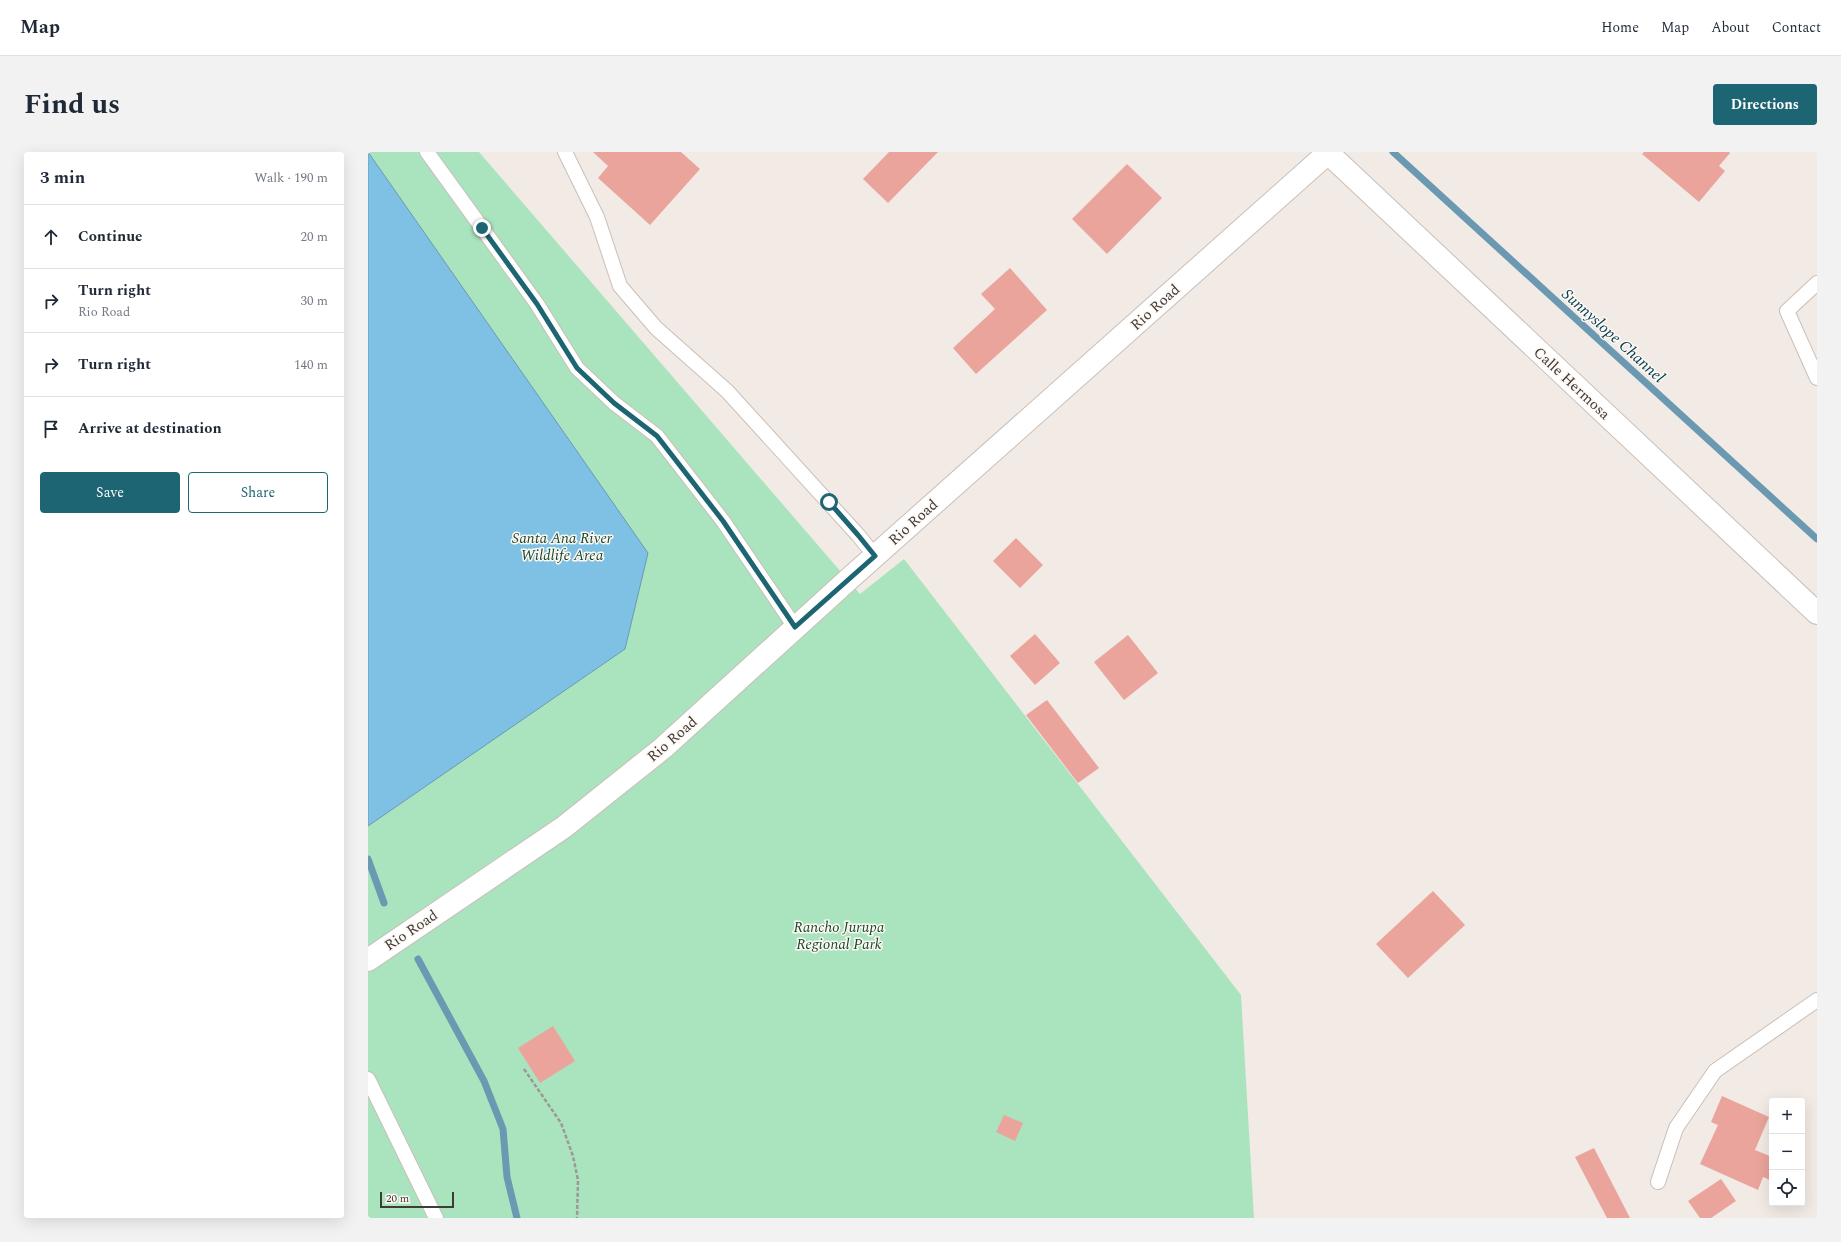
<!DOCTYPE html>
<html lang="en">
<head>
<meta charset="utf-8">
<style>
	:root { --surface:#fff; --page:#f2f2f3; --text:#1f2937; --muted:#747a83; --line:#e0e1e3; --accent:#1d6573 }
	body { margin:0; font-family:Spectral,serif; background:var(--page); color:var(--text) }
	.controls { position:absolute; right:12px; bottom:12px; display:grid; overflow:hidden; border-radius:4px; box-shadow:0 4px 16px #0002 }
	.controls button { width:36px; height:36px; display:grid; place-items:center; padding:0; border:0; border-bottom:1px solid var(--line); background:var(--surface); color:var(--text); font:20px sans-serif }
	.scale { position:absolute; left:12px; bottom:10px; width:74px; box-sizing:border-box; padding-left:4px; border:2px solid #3e3b39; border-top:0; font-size:11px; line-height:14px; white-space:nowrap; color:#3e3b39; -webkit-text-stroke:3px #fef8f3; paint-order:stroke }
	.stop { position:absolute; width:12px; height:12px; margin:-9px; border:3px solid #1d6573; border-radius:50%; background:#fff }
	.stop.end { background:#1d6573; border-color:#fff; box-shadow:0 1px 4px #0008 }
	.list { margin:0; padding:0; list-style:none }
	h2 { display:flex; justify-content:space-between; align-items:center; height:52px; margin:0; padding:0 16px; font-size:17px }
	h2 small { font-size:13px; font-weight:400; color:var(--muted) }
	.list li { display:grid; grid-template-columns:26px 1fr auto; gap:12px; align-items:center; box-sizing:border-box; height:64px; padding:0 16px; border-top:1px solid var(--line) }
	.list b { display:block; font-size:15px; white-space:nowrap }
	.list p { margin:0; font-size:13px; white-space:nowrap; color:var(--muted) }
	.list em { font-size:13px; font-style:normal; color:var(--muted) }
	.actions { display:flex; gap:8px; padding:12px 16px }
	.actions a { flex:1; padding:9px 0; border:1px solid var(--accent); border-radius:4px; text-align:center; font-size:14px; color:var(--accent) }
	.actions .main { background:var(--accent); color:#fff }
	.icon { flex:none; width:22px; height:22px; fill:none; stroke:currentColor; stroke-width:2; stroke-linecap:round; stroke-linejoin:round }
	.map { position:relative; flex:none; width:1449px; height:1066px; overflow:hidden; border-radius:4px }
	header { display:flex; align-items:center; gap:24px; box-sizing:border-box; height:56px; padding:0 20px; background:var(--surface); border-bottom:1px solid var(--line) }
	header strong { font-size:19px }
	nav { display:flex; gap:22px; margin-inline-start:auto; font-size:14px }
	.intro { display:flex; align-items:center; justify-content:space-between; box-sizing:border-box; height:96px; padding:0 24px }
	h1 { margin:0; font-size:28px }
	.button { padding:10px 18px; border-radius:4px; background:var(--accent); color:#fff; font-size:14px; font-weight:700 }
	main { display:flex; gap:24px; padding:0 24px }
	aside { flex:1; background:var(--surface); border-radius:4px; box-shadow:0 4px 16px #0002 }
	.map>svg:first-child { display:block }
</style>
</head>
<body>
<header>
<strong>Map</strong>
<nav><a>Home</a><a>Map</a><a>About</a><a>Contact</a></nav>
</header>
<div class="intro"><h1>Find us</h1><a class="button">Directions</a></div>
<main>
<aside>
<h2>3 min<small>Walk · 190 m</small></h2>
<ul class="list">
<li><svg class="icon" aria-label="ahead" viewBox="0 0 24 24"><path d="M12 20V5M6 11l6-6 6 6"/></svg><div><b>Continue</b></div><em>20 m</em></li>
<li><svg class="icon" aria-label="right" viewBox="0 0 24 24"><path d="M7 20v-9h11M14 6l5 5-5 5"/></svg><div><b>Turn right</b><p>Rio Road</p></div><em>30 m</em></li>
<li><svg class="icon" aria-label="right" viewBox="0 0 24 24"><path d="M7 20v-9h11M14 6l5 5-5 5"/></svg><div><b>Turn right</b></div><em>140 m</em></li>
<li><svg class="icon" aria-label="arrive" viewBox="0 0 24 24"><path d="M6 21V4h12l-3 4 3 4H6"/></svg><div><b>Arrive at destination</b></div></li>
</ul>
<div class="actions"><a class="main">Save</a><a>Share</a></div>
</aside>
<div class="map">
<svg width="1449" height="1066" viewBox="0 0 1449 1066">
	<rect width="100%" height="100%" fill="#f2eae4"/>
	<polygon fill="#aae4bf" points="0,0 111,0 492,442 536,407 873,843 886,1066 0,1066"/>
	<polygon fill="#7ec1e4" stroke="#6b99b1" points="0,0 280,401 257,497 0,674"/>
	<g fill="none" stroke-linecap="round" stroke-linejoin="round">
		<g stroke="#6b99b1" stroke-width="7">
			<polyline points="1025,0 1449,387"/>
			<polyline points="0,707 16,751"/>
			<polyline points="50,807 116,929 135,977 139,1025 149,1066"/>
		</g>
	</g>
	<g fill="#eaa49c">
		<polygon points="225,0 313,0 332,17 282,73 230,26 240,14"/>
		<polygon points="521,0 570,0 520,51 495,27"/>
		<polygon points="1276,0 1361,0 1362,1 1351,14 1357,19 1331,50 1274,2"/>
		<polygon points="759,12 794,46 739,102 704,67"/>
		<polygon points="642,116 679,158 608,222 585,196 627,157 613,142"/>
		<polygon points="648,386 675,413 652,436 625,409"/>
		<polygon points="667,482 692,511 667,533 642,504"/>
		<polygon points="760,483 790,521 756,548 726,510"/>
		<polygon points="679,548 731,616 710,631 658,563"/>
		<polygon points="1065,739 1097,773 1040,826 1008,792"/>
		<polygon points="185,874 207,909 172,931 150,896"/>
		<polygon points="1354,944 1401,965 1387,998 1404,1005 1404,1029 1395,1025 1390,1038 1332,1012 1350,973 1343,970"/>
		<polygon points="636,963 655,971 647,989 628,980"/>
		<polygon points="1226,996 1262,1066 1239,1066 1207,1005"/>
		<polygon points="1353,1027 1368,1049 1343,1066 1332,1066 1320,1049"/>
	</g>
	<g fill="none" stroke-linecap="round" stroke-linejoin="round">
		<defs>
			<g id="lane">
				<polyline points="59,0 169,152 209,216 246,251 289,284 355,369 427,475"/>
				<polyline points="197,0 229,65 252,134 288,176 359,239 490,383 507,404"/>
				<polyline points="1449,131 1419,159 1449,226"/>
				<polyline points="0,927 68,1066"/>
				<polyline points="1290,1030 1308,976 1347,919 1449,848"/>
			</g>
			<g id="street">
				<polyline points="960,1 1449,461"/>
				<polyline points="0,808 196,675 295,596 481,427 961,0"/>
			</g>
		</defs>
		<use href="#lane" stroke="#c8bfb9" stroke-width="16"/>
		<use href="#street" stroke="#c8bfb9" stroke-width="24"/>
		<polyline stroke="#9d9894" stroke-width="2.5" stroke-dasharray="4 2" stroke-linecap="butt" points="156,917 193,971 205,1004 210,1028 209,1066"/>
		<use href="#lane" stroke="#fff" stroke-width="14"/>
		<use href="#street" stroke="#fff" stroke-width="22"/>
	</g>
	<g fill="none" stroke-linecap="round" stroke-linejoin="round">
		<polyline stroke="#1d6573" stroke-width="5" points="114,76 169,152 209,216 246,251 289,284 355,369 427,475 507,404 490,383 461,350"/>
	</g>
	<g text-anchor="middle" stroke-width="3" stroke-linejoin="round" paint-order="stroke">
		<g font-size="15" fill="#3e3b39" stroke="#fef8f3">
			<text transform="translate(787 155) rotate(-42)" y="5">Rio Road</text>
			<text transform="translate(1204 231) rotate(43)" y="5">Calle Hermosa</text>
			<text transform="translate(545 370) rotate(-42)" y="5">Rio Road</text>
			<text transform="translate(304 587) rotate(-41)" y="5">Rio Road</text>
			<text transform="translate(43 778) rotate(-34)" y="5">Rio Road</text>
		</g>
		<g font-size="15" font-style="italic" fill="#18482e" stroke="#fef8f3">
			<text x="194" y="391">Santa Ana River<tspan x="194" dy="17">Wildlife Area</tspan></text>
			<text x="471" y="780">Rancho Jurupa<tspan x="471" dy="17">Regional Park</tspan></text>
		</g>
		<g font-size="16" font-style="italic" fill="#013d54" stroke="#fef8f3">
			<text transform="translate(1246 183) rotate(42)" y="6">Sunnyslope Channel</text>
		</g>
	</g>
</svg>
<div class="controls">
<button>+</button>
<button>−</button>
<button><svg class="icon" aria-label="locate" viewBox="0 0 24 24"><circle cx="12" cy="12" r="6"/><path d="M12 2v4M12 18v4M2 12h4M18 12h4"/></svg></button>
</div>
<div class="scale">20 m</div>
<div class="stop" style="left:461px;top:350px"></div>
<div class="stop end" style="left:114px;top:76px"></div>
</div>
</main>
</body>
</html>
